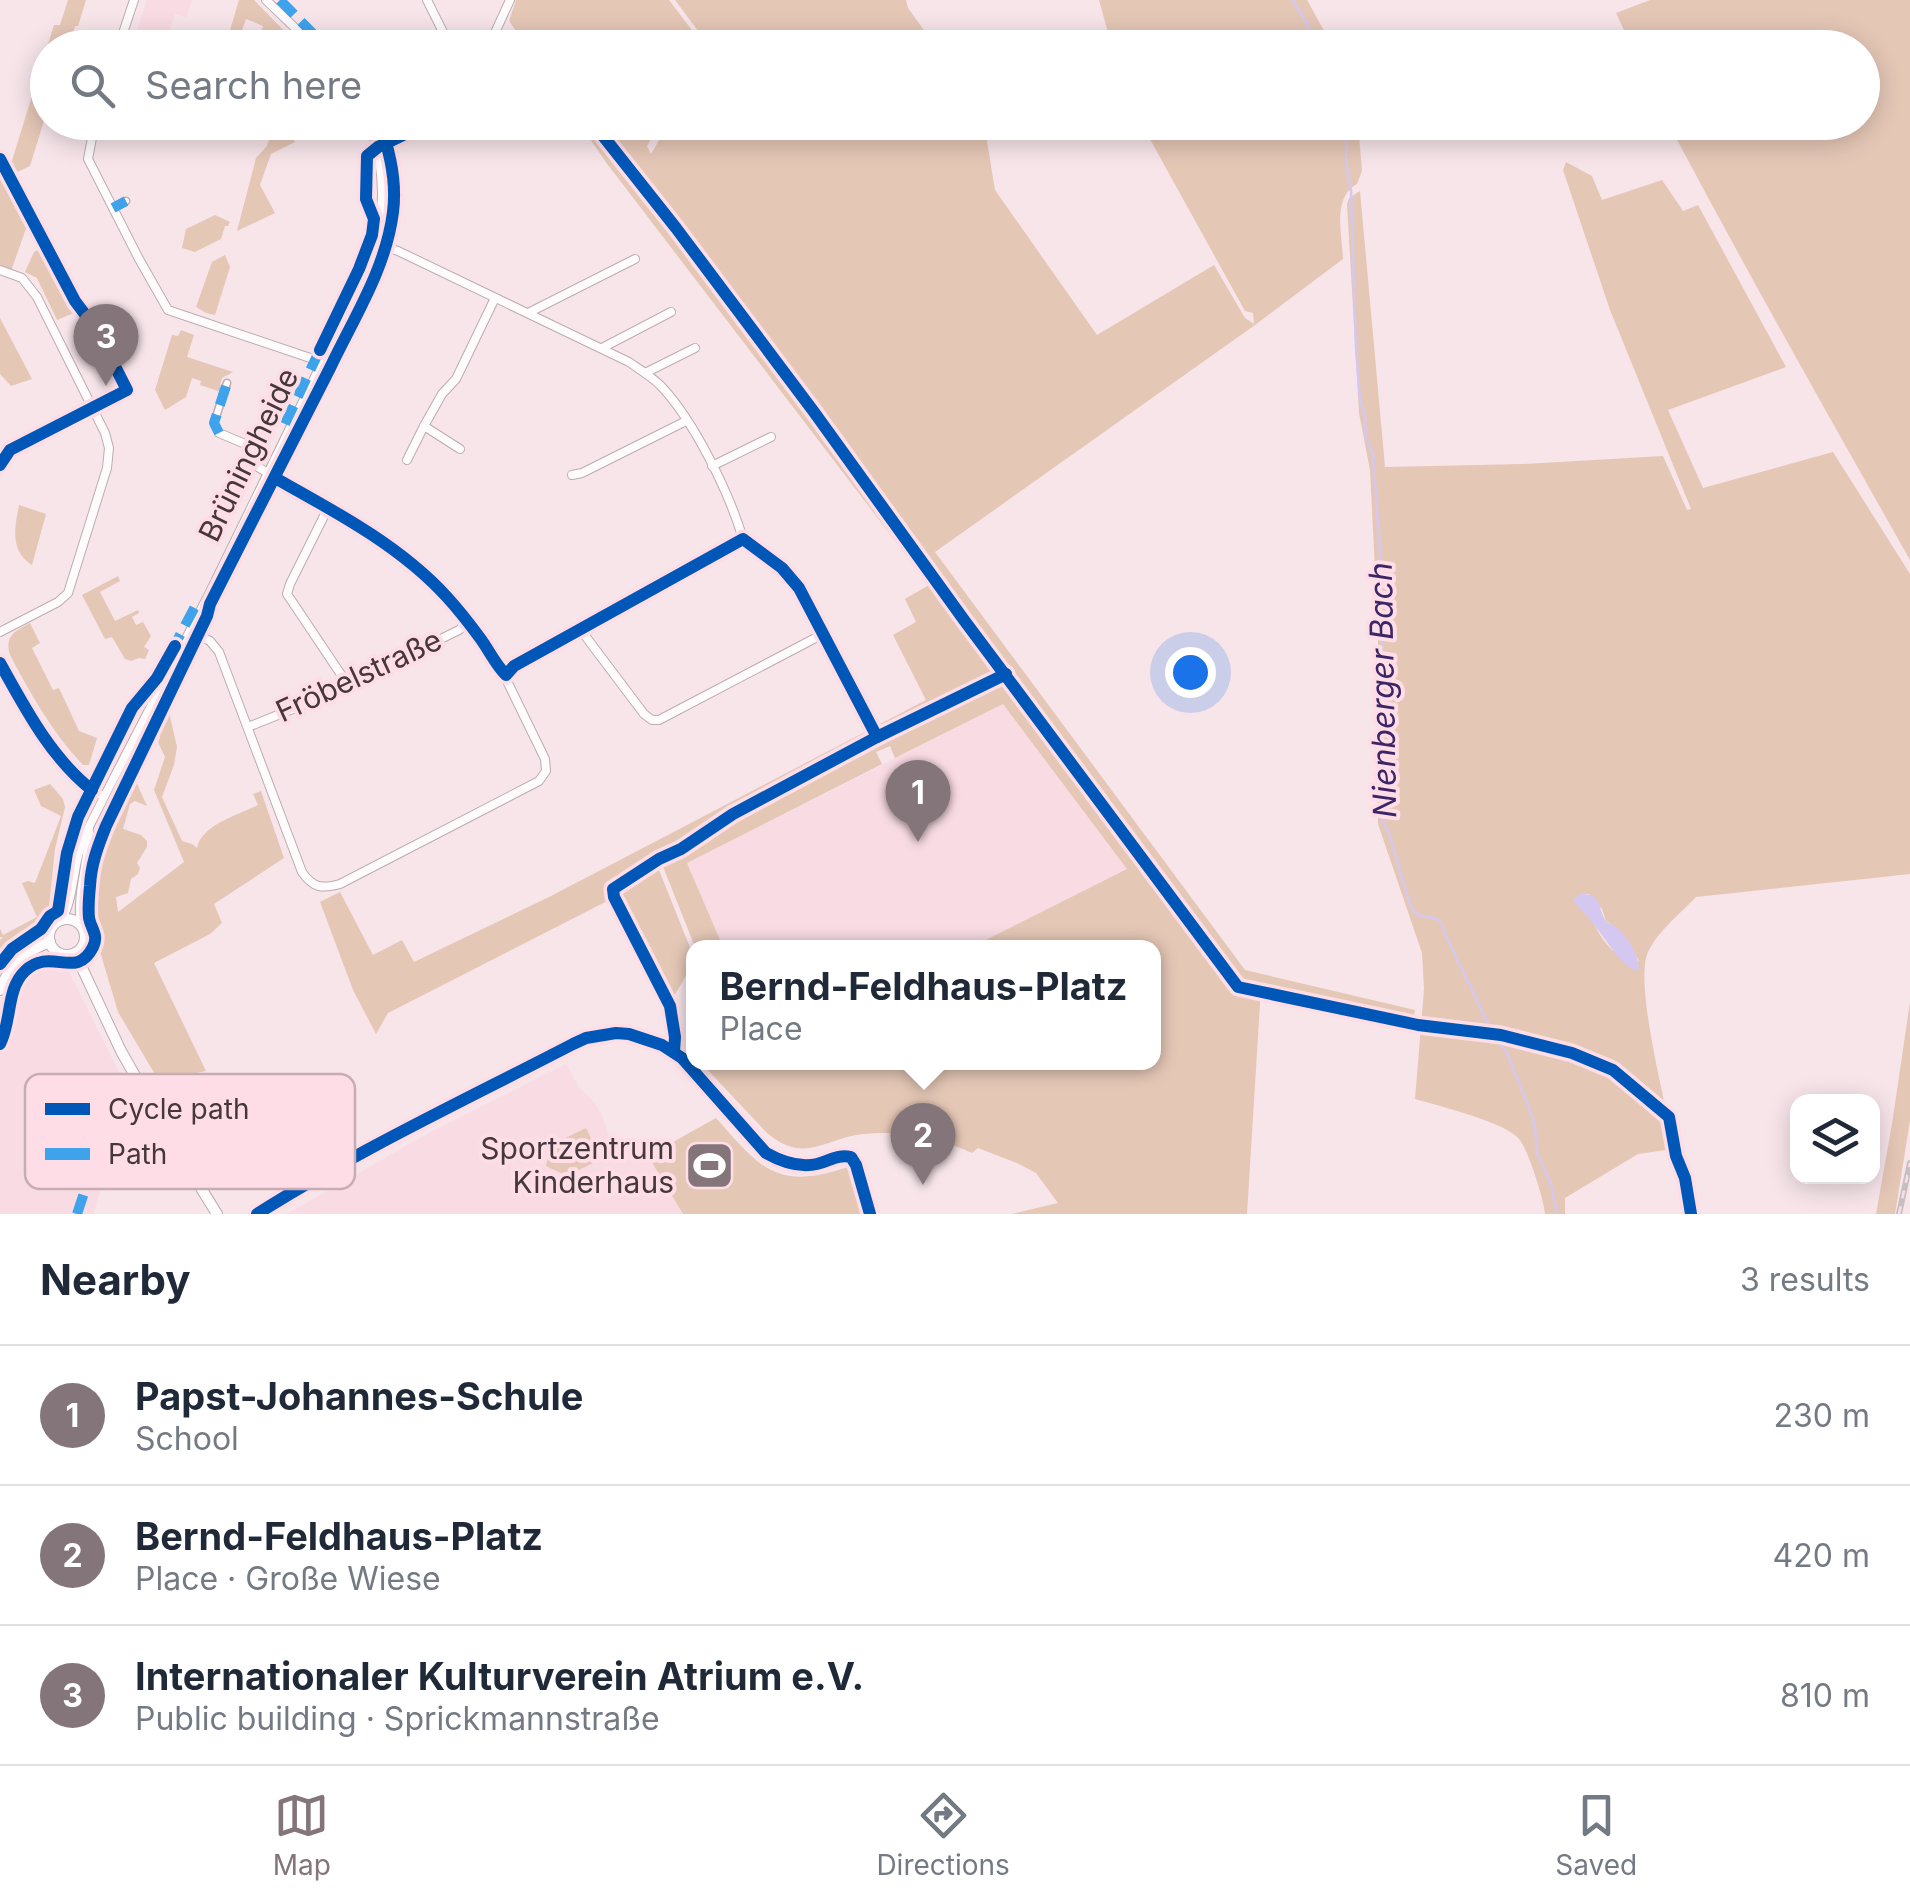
<!DOCTYPE html>
<html lang="en">
<head>
<meta charset="utf-8">
<style>
	:root { --surface:#fff; --page:#f2f2f3; --text:#1f2937; --muted:#747a83; --line:#e0e1e3; --accent:#837579 }
	body { margin:0; font-family:Inter,sans-serif; background:var(--page); color:var(--text) }
	.controls { position:absolute; right:30px; bottom:30px; display:grid; overflow:hidden; border-radius:20px; box-shadow:0 5px 25px #0003 }
	.controls button { width:90px; height:90px; display:grid; place-items:center; padding:0; border:0; border-bottom:2px solid var(--line); background:var(--surface); color:var(--text); font:50px sans-serif }
	.you { position:absolute; left:1190px; top:672px; width:35px; height:35px; margin:-25px; border:8px solid #fff; border-radius:50%; background:#1a73e8; box-shadow:0 0 0 15px #1a73e833 }
	.badge { display:grid; place-items:center; width:65px; height:65px; border-radius:50%; background:var(--accent); color:#fff; font-size:32px; font-weight:700 }
	.pin { position:absolute; translate:-50% -82px; filter:drop-shadow(0 2px 5px #0008) }
	.pin::after { content:''; position:absolute; top:52px; width:35px; height:30px; background:inherit; clip-path:polygon(0 0,100% 0,50% 100%) }
	.popup { position:absolute; left:686px; top:940px; width:475px; height:130px; box-sizing:border-box; display:grid; place-content:center; border-radius:20px; background:var(--surface); filter:drop-shadow(0 2px 8px #0005); font-size:32px; white-space:nowrap; color:var(--muted) }
	.popup b { font-size:38px; color:var(--text) }
	.popup::after { content:''; position:absolute; left:50%; top:100%; margin-left:-20px; border:20px solid transparent; border-top-color:var(--surface) }
	.list { margin:0; padding:0; list-style:none }
	h2 { display:flex; justify-content:space-between; align-items:center; height:130px; margin:0; padding:0 40px; font-size:42px }
	h2 small { font-size:32px; font-weight:400; color:var(--muted) }
	.list li { display:grid; grid-template-columns:65px 1fr auto; gap:30px; align-items:center; box-sizing:border-box; height:140px; padding:0 40px; border-top:2px solid var(--line) }
	.list b { display:block; font-size:38px; white-space:nowrap }
	.list p { margin:0; font-size:32px; white-space:nowrap; color:var(--muted) }
	.list em { font-size:32px; font-style:normal; color:var(--muted) }
	.icon { flex:none; width:55px; height:55px; fill:none; stroke:currentColor; stroke-width:2; stroke-linecap:round; stroke-linejoin:round }
	.map { position:relative; flex:none; width:1910px; height:1214px; overflow:hidden }
	.search { position:absolute; background:var(--surface); box-shadow:0 5px 25px #0003; left:30px; right:30px; top:30px; height:110px; display:flex; align-items:center; gap:25px; box-sizing:border-box; padding:0 35px; border-radius:55px; color:var(--muted); font-size:38px }
	.sheet { height:550px; background:var(--surface) }
	nav { display:flex; justify-content:space-around; align-items:center; box-sizing:border-box; height:140px; border-top:2px solid var(--line); background:var(--surface); font-size:28px; color:var(--muted) }
	nav a { display:grid; justify-items:center; gap:5px }
	nav .on { color:var(--accent) }
	.map>svg:first-child { display:block }
</style>
</head>
<body>
<div class="map">
<svg width="1910" height="1214" viewBox="0 0 1910 1214">
	<rect width="100%" height="100%" fill="#f7e5ea"/>
	<g fill="#f9dbe3">
		<polygon points="147,0 192,0 186,17 175,14 166,41 160,39 157,47 131,48"/>
		<polygon points="1003,704 1128,869 972,947 723,948 687,863"/>
		<polygon points="43,965 60,969 66,966 128,1091 130,1091 151,1134 107,1156 101,1177 104,1179 93,1214 0,1214 0,1043 12,1020 17,992 22,982 27,975"/>
		<polygon points="566,1064 579,1088 594,1102 602,1115 613,1150 621,1147 625,1150 632,1148 639,1161 648,1156 683,1214 287,1214 427,1134"/>
	</g>
	<g fill="#e5c7b6" fill-rule="evenodd">
		<polygon points="68,0 86,0 78,26 75,26 68,47 48,48 47,111 30,166 13,174 10,167 54,25 60,25"/>
		<polygon points="239,0 254,0 288,35 284,43 260,34 263,26 246,19 236,47 225,47"/>
		<polygon points="516,0 669,0 704,46 703,48 527,47 509,21"/>
		<polygon points="675,0 906,0 908,8 936,47 710,47"/>
		<polygon points="1099,0 1307,0 1333,47 1112,47"/>
		<path d="M1650 0H1910V560C1828 415 1746 270 1668 123L1862 122V48L1632 47 1616 13Z"/>
		<polygon points="275,123 285,123 295,142 271,154 260,185 275,213 237,231 256,158 267,146"/>
		<path d="M579 123H660L647 146 651 154 669 123H984L995 190 1097 335 1214 265 1245 318 1254 324 1253 313 1245 311 1141 123H1358L1362 171 1357 184C1332 198 1342 234 1343 259L1255 325 935 552 1245 970 1415 1010 1413 1020 1261 988 1247 1214H1012L1058 1203 1036 1173 1019 1164 978 1148 972 1153C939 1137 901 1130 864 1134 824 1138 805 1165 767 1133L701 1063 1153 1062V948L972 947 1127 869 1003 704 895 758 890 746 876 752 882 764 687 863 723 947H695L662 864 657 865 693 955V964L671 1001 617 896 388 1013 376 1034 353 990 320 902 340 892 373 955 402 940 414 962 551 896 926 700 893 635 916 622 905 599 929 585 608 165Z"/>
		<path d="M1566 162 1592 176 1602 200 1662 180 1683 211 1698 205 1786 367 1668 410 1703 488 1833 452 1910 574V874L1696 897C1681 913 1659 930 1649 950 1634 976 1660 1078 1666 1111L1672 1118 1680 1148 1638 1154 1565 1198V1214H1545C1544 1200 1528 1149 1519 1139 1505 1122 1439 1106 1415 1099L1424 989 1422 953 1378 824V630L1370 470 1359 413 1347 204 1349 198 1360 191 1385 467 1523 464 1663 456 1687 510 1691 509 1610 310 1563 170ZM1580 894H1589L1602 909 1606 921C1623 931 1630 945 1639 961 1631 959 1621 957 1615 952 1600 941 1587 911 1580 894Z"/>
		<polygon points="0,169 28,223 11,271 0,267"/>
		<polygon points="215,215 230,222 228,226 225,226 221,239 195,252 182,248 186,229"/>
		<polygon points="42,248 74,313 57,320 37,278 25,272 34,252"/>
		<polygon points="225,255 230,267 215,315 206,313 196,307 212,262"/>
		<polygon points="0,318 32,379 11,386 0,374"/>
		<polygon points="181,330 194,335 187,357 233,372 222,378 220,385 221,392 200,385 201,381 192,378 186,397 165,410 155,390 172,335 178,336"/>
		<path d="M19 505 46 514 32 565C9 550 15 527 19 505Z"/>
		<polygon points="118,576 120,581 100,592 115,621 138,610 139,613 132,617 136,625 143,622 151,636 144,647 149,650 145,659 139,658 131,661 125,659 112,637 105,639 82,595"/>
		<path d="M30 623 40 643 32 648 53 690 59 688 79 731 97 738 89 765H83C53 734 30 693 10 655 4 636 15 631 30 623Z"/>
		<path d="M172 687 174 693 169 712 177 747 174 765 162 797 182 841 192 844 197 848C201 825 238 815 258 805L253 794 261 791 284 858 214 904 222 923 210 934 154 963 206 1071 159 1081 118 1012 96 938 95 867 115 815 134 777 147 806 135 801 130 804 123 829 141 835 147 841V847L137 863 140 868 138 874 131 879 128 893 116 897 118 912 184 862 154 790 165 757 158 742 160 738C153 719 162 706 169 689Z"/>
		<polygon points="50,784 63,799 65,807 55,849 49,907 37,925 16,938 0,956 0,940 3,937 0,937 0,929 3,935 37,917 22,883 28,881 35,883 61,816 41,806 34,790"/>
		<polygon points="1910,1002 1910,1121 1895,1214 1876,1214 1892,1124"/>
		<path d="M716 1118C761 1169 777 1191 848 1167L852 1169 866 1214H683L648 1156Z"/>
		<polygon points="586,1128 601,1159 567,1176 546,1166 551,1145"/>
	</g>
	<path fill="#d5c8f0" d="M1580 894C1605 893 1596 909 1607 922 1609 924 1612 924 1615 926 1627 935 1639 956 1639 969L1633 970C1618 960 1609 944 1598 930 1591 920 1583 912 1575 903L1573 900Z"/>
	<g fill="none" stroke-linecap="round" stroke-linejoin="round">
		<g stroke="#d5c8f0" stroke-width="2.5">
			<polyline points="1293,0 1321,48"/>
			<path d="M1347 122 1346 163 1351 190 1356 349 1360 399 1365 417 1366 438 1373 454 1382 582C1377 611 1385 640 1382 669 1380 694 1381 716 1381 740 1380 769 1371 808 1389 833 1393 846 1409 907 1414 912 1427 923 1440 909 1445 934L1495 1038 1506 1051 1527 1102 1535 1126 1537 1153 1551 1184 1557 1214"/>
		</g>
		<defs>
			<g id="pedestrian">
				<polyline points="113,208 126,201"/>
				<polyline points="219,433 214,423 227,383"/>
			</g>
			<g id="minor">
				<polyline points="266,0 316,48"/>
				<polyline points="427,0 451,48"/>
				<polyline points="118,48 134,0"/>
				<polyline points="488,48 510,0"/>
				<polyline points="95,122 88,159 139,259 168,310 322,362"/>
				<polyline points="535,125 540,122"/>
				<polyline points="378,147 430,122"/>
				<path d="M377 244 398 251 629 362C639 369 652 377 661 386 694 421 729 492 743 539"/>
				<polyline points="0,270 22,278 37,297 105,433 109,448 107,468 68,593 58,602 0,632"/>
				<polyline points="530,312 635,259"/>
				<polyline points="602,348 671,312"/>
				<polyline points="645,373 695,348"/>
				<path d="M219 433 250 446 255 454 253 464C312 501 378 532 430 580 457 605 479 635 498 666"/>
				<polyline points="460,449 424,426 442,394 456,379 495,298"/>
				<polyline points="407,460 424,426"/>
				<polyline points="712,466 771,437"/>
				<polyline points="572,475 582,473 686,421"/>
				<polyline points="328,508 290,584 287,594 348,685"/>
				<polyline points="580,629 644,714 652,720 659,720 823,634"/>
				<path d="M190 631 210 641 219 652 302 872C313 888 322 889 340 884L539 781 546 771 545 759 507 681 509 671 743 539 782 568 799 588 877 737"/>
				<path d="M0 663C26 709 56 772 104 797"/>
				<polyline points="248,727 325,696 459,630 468,622"/>
				<path d="M61 921C74 898 72 874 80 849 84 834 97 812 104 797L210 592 368 268C386 218 387 173 369 122"/>
				<path d="M81 926C76 892 89 864 89 831"/>
				<path d="M1669 1117C1675 1150 1686 1181 1691 1214"/>
				<path d="M257 1214C358 1150 467 1099 573 1044L586 1038 616 1033 629 1034 662 1045 682 1058 766 1153C782 1162 799 1168 817 1164 830 1161 837 1154 851 1157L856 1165 870 1214"/>
			</g>
			<g id="tertiary">
				<circle cx="67" cy="937" r="18"/>
				<polyline points="75,953 121,1051 172,1141 217,1214"/>
				<path d="M0 990C10 964 25 951 50 942"/>
			</g>
		</defs>
		<use href="#pedestrian" stroke="#bbadb1" stroke-width="9"/>
		<use href="#minor" stroke="#bbadb1" stroke-width="10"/>
		<use href="#tertiary" stroke="#bbadb1" stroke-width="12"/>
		<use href="#pedestrian" stroke="#fefbfc" stroke-width="6"/>
		<use href="#minor" stroke="#fefbfc" stroke-width="8"/>
		<use href="#tertiary" stroke="#fefbfc" stroke-width="10"/>
		<defs>
			<polyline id="rail" points="1899,1214 1910,1163"/>
		</defs>
		<use href="#rail" stroke="#c4c0c1" stroke-width="6"/>
		<use href="#rail" stroke="#ffdde7" stroke-width="2.5" stroke-dasharray="8" stroke-linecap="butt"/>
		<g stroke="#3fa3ec" stroke-width="10" stroke-dasharray="20 10" stroke-linecap="butt">
			<polyline points="280,0 327,48"/>
			<polyline points="113,208 126,201"/>
			<polyline points="285,424 323,343"/>
			<polyline points="219,433 214,423 227,383"/>
			<polyline points="171,652 199,599"/>
			<polyline points="49,1116 66,1123 80,1150 96,1158"/>
			<polyline points="77,1214 99,1148 110,1142"/>
		</g>
		<defs>
			<g id="cycleway">
				<polyline points="592,122 676,228 814,412 964,620 1238,987 1418,1025 1501,1035 1572,1053 1613,1070 1669,1117 1676,1156 1685,1178 1691,1214"/>
				<polyline points="0,159 75,301 96,329 127,390 10,450 0,465"/>
				<polyline points="320,350 359,269 372,235 374,219 366,199 367,156 378,147 430,122"/>
				<path d="M275 478C334 511 399 545 446 596 458 609 469 623 480 638 489 650 495 664 506 675L514 666 743 539 782 568 799 588 877 737"/>
				<path d="M0 663C25 708 51 758 92 790"/>
				<polyline points="0,964 12,949 41,929 50,916 58,911 67,853 78,817 132,708 157,678 175,646"/>
				<path d="M0 1044C12 1021 6 989 25 971 51 946 76 981 93 947 99 935 91 929 89 918 88 908 89 896 90 886 91 864 98 846 106 826L207 616 210 604C250 525 291 446 331 366 355 316 386 268 393 212 397 181 390 151 379 122"/>
				<polyline points="674,1052 675,1037 670,1006 614,897 613,889 659,859 681,849 733,814 877,737 1006,674"/>
				<path d="M257 1214C358 1150 467 1099 573 1044L586 1038 616 1033 629 1034 662 1045 682 1058 766 1153C782 1162 799 1168 817 1164 830 1161 837 1154 851 1157L856 1165 870 1214"/>
			</g>
		</defs>
		<use href="#cycleway" stroke="#ffdde7" stroke-width="19"/>
		<use href="#cycleway" stroke="#0057b8" stroke-width="12"/>
	</g>
	<defs>
		<symbol id="stadium-square" viewBox="-11 -11 22 22"><rect x="-9" y="-9" width="18" height="18" rx="4" fill="#837579" stroke="#ffdde7"/><path d="M0-5a6.5 5 0 1 0 0 10a6.5 5 0 1 0 0-10ZM-3.5-1.8h7v3.6h-7Z" fill="#fff"/></symbol>
	</defs>
	<g fill-rule="evenodd">
		<use href="#stadium-square" x="682" y="1138" width="55" height="55"/>
	</g>
	<g text-anchor="middle" stroke-width="8" stroke-linejoin="round" paint-order="stroke">
		<g font-size="30" fill="#45383c" stroke="#ffdde7">
			<text transform="translate(249 455) rotate(-64)" y="10">Brüningheide</text>
			<text transform="translate(359 676) rotate(-25)" y="10">Fröbelstraße</text>
		</g>
		<g font-size="30" fill="#45383c" stroke="#ffdde7" text-anchor="end">
			<text x="674" y="1159">Sportzentrum<tspan x="674" dy="34">Kinderhaus</tspan></text>
		</g>
		<g font-size="32" font-style="italic" fill="#3b2667" stroke="#ffdde7">
			<text transform="translate(1383 690) rotate(-91)" y="11">Nienberger Bach</text>
		</g>
	</g>
	<rect x="25" y="1074" width="330" height="115" rx="15" fill="#ffdde7" stroke="#c7acb4" stroke-width="2.5"/>
	<rect x="45" y="1103" width="45" height="12" fill="#0057b8"/>
	<rect x="45" y="1148" width="45" height="12" fill="#3fa3ec"/>
	<g font-size="28" fill="#45383c">
		<text x="108" y="1119">Cycle path</text>
		<text x="108" y="1164">Path</text>
	</g>
</svg>
<div class="controls">
<button><svg class="icon" aria-label="layers" viewBox="0 0 24 24"><path d="M12 4l9 5-9 5-9-5zM3 14l9 5 9-5"/></svg></button>
</div>
<div class="you"></div>
<div class="pin badge" style="left:918px;top:842px">1</div>
<div class="pin badge" style="left:923px;top:1185px">2</div>
<div class="popup"><b>Bernd-Feldhaus-Platz</b>Place</div>
<div class="pin badge" style="left:106px;top:386px">3</div>
<div class="search"><svg class="icon" aria-label="search" viewBox="0 0 24 24"><circle cx="10" cy="10" r="6"/><path d="M15 15l6 6"/></svg>Search here</div>
</div>
<section class="sheet">
<h2>Nearby<small>3 results</small></h2>
<ul class="list">
<li><span class="badge">1</span><div><b>Papst-Johannes-Schule</b><p>School</p></div><em>230 m</em></li>
<li><span class="badge">2</span><div><b>Bernd-Feldhaus-Platz</b><p>Place · Große Wiese</p></div><em>420 m</em></li>
<li><span class="badge">3</span><div><b>Internationaler Kulturverein Atrium e.V.</b><p>Public building · Sprickmannstraße</p></div><em>810 m</em></li>
</ul>
</section>
<nav>
<a class="on"><svg class="icon" aria-label="map" viewBox="0 0 24 24"><path d="M3 6l6-2 6 2 6-2v14l-6 2-6-2-6 2zM9 4v14M15 6v14"/></svg>Map</a>
<a><svg class="icon" aria-label="directions" viewBox="0 0 24 24"><path d="M12 3l9 9-9 9-9-9zM9 14v-3h6M13 9l2 2-2 2"/></svg>Directions</a>
<a><svg class="icon" aria-label="saved" viewBox="0 0 24 24"><path d="M7 4h10v16l-5-4-5 4z"/></svg>Saved</a>
</nav>
</body>
</html>
